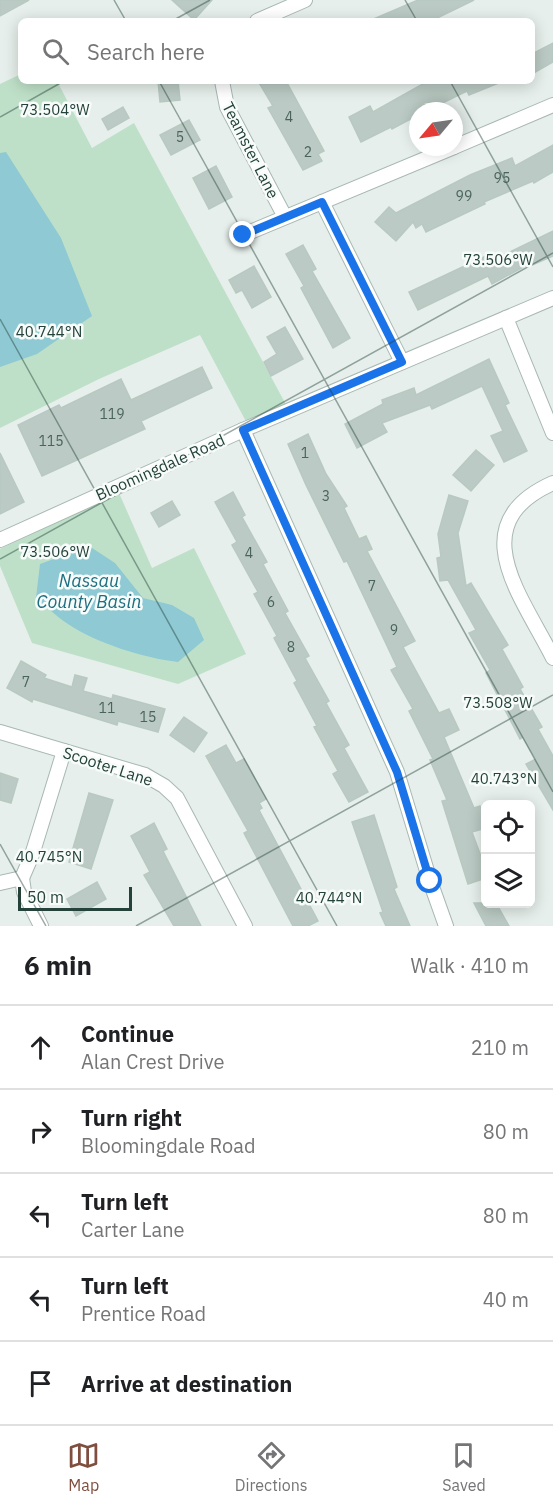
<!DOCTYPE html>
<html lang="en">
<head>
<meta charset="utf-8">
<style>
	:root { --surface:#fff; --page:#f6f6f6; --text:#202124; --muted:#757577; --line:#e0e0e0; --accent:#7f4e3f }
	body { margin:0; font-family:"IBM Plex Sans",sans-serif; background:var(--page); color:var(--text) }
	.controls { position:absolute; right:18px; bottom:18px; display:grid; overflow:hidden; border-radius:9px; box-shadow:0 3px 15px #0003 }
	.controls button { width:54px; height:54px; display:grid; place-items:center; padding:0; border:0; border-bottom:2px solid var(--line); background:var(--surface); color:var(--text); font:30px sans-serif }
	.compass { position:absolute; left:409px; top:102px; width:54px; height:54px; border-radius:50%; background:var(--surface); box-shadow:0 3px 15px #0003; rotate:241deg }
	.scale { position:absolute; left:18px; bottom:15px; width:114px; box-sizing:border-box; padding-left:6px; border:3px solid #24423a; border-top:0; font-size:16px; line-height:21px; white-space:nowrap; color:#24423a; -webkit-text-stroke:4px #f7fbf9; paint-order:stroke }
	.stop { position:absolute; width:18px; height:18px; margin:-14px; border:4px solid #1a73e8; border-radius:50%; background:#fff }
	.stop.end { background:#1a73e8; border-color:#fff; box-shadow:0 2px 6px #0008 }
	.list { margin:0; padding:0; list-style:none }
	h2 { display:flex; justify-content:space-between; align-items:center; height:78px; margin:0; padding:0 24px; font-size:26px }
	h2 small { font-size:20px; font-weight:400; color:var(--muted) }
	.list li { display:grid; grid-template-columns:39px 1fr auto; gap:18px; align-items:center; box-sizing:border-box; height:84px; padding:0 24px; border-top:2px solid var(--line) }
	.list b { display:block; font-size:22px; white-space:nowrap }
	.list p { margin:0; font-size:20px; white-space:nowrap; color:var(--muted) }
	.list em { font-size:20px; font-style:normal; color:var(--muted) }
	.icon { flex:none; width:33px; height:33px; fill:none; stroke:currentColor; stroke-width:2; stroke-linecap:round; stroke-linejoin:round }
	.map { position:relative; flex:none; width:553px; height:926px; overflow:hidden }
	.search { position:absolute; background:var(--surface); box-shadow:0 3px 15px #0003; left:18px; right:18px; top:18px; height:66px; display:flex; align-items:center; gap:15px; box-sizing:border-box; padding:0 21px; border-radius:9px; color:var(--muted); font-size:22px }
	.sheet { height:498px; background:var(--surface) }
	nav { display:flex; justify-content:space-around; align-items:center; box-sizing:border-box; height:84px; border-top:2px solid var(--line); background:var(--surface); font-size:16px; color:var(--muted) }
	nav a { display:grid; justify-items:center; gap:3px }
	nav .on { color:var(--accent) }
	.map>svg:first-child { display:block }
</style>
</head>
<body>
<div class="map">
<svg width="553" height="926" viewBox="0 0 553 926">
	<rect width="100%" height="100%" fill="#e6efeb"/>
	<g fill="#bfe0c8">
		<polygon points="21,74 21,81 57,81 92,148 134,123 290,412 250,429 200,335 99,379 0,428 0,84"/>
		<polygon points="119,493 152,568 194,548 246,654 178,684 32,643 0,566 0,549"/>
	</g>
	<g fill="#8ec9d4">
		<polygon points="6,152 61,238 92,316 37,354 0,367 0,153"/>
		<path d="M89 546 115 563 143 598 172 605 194 618 204 640 178 662C144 658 96 643 68 624 57 617 47 607 36 598L40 564Z"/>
	</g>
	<g fill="#bbcac4" stroke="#b8c9c2" stroke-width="1.5">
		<polygon points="0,0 29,0 0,16"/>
		<polygon points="172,0 212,0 194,20"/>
		<polygon points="418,0 474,0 431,21 369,21"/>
		<polygon points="553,43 553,62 532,74 532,54"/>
		<polygon points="158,81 178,81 180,100 160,102"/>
		<polygon points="258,81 286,81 324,151 318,154 322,161 303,170 268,108 273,106"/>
		<polygon points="428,81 501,82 469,95 467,91 426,111 418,111 418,115 392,129 391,127 361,142 349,117 370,106 373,112"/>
		<polygon points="123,107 129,118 108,130 102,119"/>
		<polygon points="189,120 200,140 171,155 160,135"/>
		<polygon points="553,145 553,172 534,183 533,181 484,202 485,204 426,232 422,224 416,228 413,222 396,241 375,222 389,207 396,213 470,175 512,158 515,166"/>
		<polygon points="216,166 232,197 209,209 193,178"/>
		<polygon points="553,231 553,256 530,266 529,264 492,284 488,276 418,310 409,292 490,254 493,260"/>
		<polygon points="303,245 316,269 312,271 350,338 333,348 301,288 304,286 286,254"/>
		<polygon points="254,266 271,297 252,308 242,290 236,293 229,280"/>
		<polygon points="285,327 303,359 271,376 264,362 277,354 267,337"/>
		<polygon points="489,359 509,403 505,405 527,451 504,462 491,436 503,431 482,386 432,409 430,405 382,423 387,432 357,448 345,424 383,404 382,400 414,388 416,395"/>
		<polygon points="202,367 212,388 141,421 145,429 42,476 18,425 59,405 61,408 121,379 131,400"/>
		<polygon points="308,434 326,474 347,506 344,508 359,539 366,536 372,549 367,551 415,641 403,647 439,713 449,709 459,730 444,737 474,808 480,806 486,824 486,828 472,832 486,870 486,878 468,884 442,801 447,800 430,760 433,759 409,711 413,709 391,670 397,667 347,561 344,562 306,485 288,444"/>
		<polygon points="476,450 494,465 471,491 453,475"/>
		<polygon points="0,453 24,502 0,514"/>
		<polygon points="233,492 245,515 242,517 267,562 263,564 288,611 285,613 309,656 305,658 329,701 326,703 349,745 344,748 368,792 349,802 333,774 338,771 314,727 317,726 294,683 297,681 274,638 277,636 254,594 258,592 232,545 237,542 215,502"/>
		<polygon points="449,495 468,501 458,533 466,586 471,583 508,645 502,649 523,687 520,689 542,727 538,729 553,756 553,810 526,764 536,759 523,737 520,739 486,673 490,670 469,633 476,630 448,580 440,581 437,558 441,557 438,534"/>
		<polygon points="172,501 180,515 159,527 151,513"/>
		<polygon points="21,661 46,675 44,678 72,687 75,675 87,678 83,691 112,699 113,695 165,709 158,732 118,721 117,725 33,699 32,702 7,688"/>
		<polygon points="184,717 207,733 194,752 170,735"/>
		<polygon points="226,745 236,763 244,759 266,799 259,803 262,808 259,810 318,921 308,926 293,926 244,833 248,831 206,756"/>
		<polygon points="0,773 18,779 11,803 0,800"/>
		<polygon points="89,793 113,800 91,869 69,862"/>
		<polygon points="374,815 397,887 394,889 410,926 386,926 380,913 383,912 352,822"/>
		<polygon points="154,823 167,849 163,851 201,926 174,926 144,875 150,872 131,836"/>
		<polygon points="97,882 106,899 76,916 67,899"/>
		<polygon points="474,903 496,903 509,926 486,926"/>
	</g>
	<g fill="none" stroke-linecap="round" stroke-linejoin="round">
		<defs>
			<g id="minor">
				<polyline points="257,21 305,0"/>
				<polyline points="222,81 227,107 285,217"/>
				<polyline points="454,147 553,105"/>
				<polyline points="322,202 402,362"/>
				<polyline points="243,235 454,147"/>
				<polyline points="506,318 553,433"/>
				<polyline points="243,430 397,772 430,881 446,926"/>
				<path d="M553 483C461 524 522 596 553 658"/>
				<polyline points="0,540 243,430 553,298"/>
				<polyline points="0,732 145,775 164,786 177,798 245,926"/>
				<polyline points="22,878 32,855 64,751"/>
				<polyline points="22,878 24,892 41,926"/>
				<polyline points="0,883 22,878"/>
			</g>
		</defs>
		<use href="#minor" stroke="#a8b8b2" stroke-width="16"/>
		<use href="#minor" stroke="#fff" stroke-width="14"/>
	</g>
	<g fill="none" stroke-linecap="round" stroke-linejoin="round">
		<polyline stroke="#1a73e8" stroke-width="8" points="243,235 322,202 402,362 243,430 397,772 430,881"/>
	</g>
	<path fill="none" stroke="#24423a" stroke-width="1.5" stroke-opacity="0.45" d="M114 0 126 21M405 0 417 21M172 21 210 0M159 81 553 792M450 81 553 267M0 117 64 81M0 319 337 926M0 559 553 253M0 844 46 926M136 926 553 695"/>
	<g text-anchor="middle" stroke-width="5" stroke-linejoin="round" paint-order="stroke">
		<g font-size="14" fill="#4a645c">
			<text x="289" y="122">4</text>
			<text x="180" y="142">5</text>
			<text x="308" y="157">2</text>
			<text x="502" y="183">95</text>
			<text x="464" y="201">99</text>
			<text x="112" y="419">119</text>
			<text x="51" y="446">115</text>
			<text x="305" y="458">1</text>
			<text x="326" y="501">3</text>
			<text x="249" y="558">4</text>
			<text x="372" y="591">7</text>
			<text x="271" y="607">6</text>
			<text x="394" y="635">9</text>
			<text x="291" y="652">8</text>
			<text x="26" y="687">7</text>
			<text x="107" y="713">11</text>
			<text x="148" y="722">15</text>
		</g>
		<g font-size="16" fill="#24423a" stroke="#f7fbf9">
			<text transform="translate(251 150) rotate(63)" y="6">Teamster Lane</text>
			<text transform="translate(160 467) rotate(-24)" y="6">Bloomingdale Road</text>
			<text transform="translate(108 766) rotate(18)" y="6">Scooter Lane</text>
		</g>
		<g font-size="18" font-style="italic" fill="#1c6f80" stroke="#f7fbf9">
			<text x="89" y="587">Nassau<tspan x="89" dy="21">County Basin</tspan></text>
		</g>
	</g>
	<g font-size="15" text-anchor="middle" fill="#24423a" stroke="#f7fbf9" stroke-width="5" stroke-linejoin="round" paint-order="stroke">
		<text x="55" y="115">73.504°W</text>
		<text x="498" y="265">73.506°W</text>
		<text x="49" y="337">40.744°N</text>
		<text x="55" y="557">73.506°W</text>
		<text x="498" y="708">73.508°W</text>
		<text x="504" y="784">40.743°N</text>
		<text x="49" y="862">40.745°N</text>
		<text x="329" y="903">40.744°N</text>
	</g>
</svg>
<div class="controls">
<button><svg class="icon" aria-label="locate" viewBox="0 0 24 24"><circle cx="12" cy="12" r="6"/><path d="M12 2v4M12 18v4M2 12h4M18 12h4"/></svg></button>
<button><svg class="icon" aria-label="layers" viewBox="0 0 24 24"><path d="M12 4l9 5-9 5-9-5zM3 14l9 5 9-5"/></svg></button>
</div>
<svg class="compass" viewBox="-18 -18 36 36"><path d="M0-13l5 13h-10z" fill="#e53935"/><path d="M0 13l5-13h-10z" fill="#757577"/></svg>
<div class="scale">50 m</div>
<div class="stop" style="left:430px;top:881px"></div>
<div class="stop end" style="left:243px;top:235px"></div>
<div class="search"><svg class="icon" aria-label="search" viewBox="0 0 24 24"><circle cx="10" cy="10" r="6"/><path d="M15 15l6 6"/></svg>Search here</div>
</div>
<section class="sheet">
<h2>6 min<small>Walk · 410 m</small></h2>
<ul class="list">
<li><svg class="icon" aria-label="ahead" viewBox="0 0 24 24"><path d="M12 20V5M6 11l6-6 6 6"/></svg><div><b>Continue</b><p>Alan Crest Drive</p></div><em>210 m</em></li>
<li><svg class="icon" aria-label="right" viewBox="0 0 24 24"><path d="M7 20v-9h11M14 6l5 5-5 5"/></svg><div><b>Turn right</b><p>Bloomingdale Road</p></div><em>80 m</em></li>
<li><svg class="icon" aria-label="left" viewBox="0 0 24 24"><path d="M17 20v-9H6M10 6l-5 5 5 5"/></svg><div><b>Turn left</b><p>Carter Lane</p></div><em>80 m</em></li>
<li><svg class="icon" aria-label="left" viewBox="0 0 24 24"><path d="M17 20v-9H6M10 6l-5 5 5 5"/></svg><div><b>Turn left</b><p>Prentice Road</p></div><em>40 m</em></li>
<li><svg class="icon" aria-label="arrive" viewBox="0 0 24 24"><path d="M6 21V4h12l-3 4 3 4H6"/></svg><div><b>Arrive at destination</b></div></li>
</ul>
</section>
<nav>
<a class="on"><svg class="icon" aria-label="map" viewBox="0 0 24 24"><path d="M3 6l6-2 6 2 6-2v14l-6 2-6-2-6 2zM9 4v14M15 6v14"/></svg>Map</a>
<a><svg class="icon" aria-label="directions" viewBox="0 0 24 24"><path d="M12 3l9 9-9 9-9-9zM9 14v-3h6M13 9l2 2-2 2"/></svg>Directions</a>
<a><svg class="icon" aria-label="saved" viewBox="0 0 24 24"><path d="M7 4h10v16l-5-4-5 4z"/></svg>Saved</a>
</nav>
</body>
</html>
